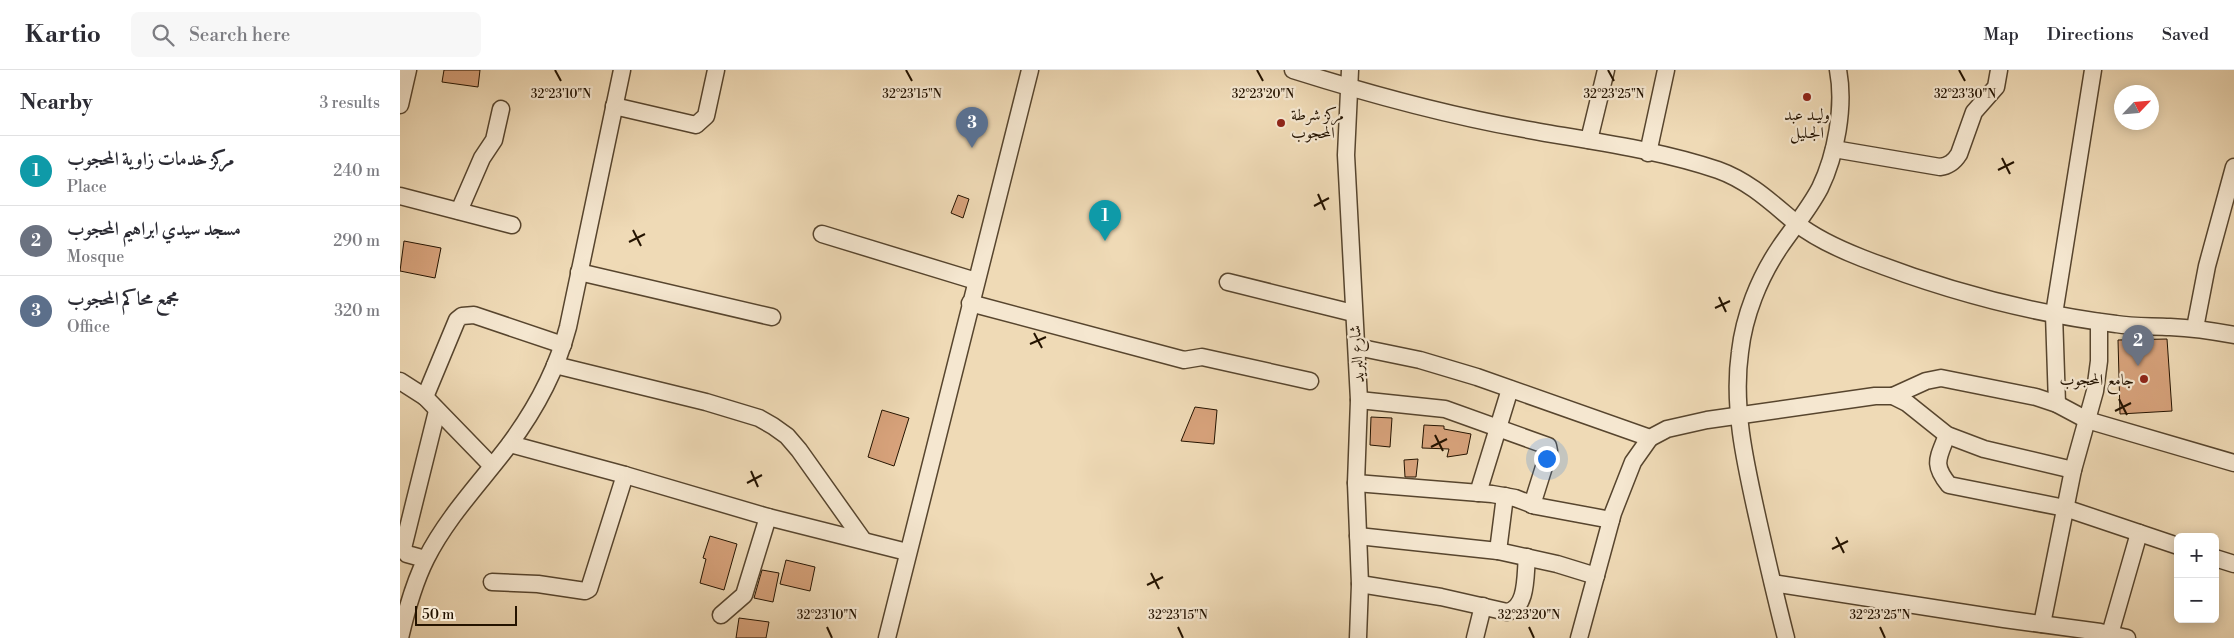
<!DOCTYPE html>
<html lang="en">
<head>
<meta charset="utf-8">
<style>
	:root { --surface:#fff; --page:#f7f7f7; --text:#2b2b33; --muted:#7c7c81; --line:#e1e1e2; --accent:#8f2418 }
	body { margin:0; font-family:"Libre Bodoni",Amiri,serif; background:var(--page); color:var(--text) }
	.controls { position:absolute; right:15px; bottom:15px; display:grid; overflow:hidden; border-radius:8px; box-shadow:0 2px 12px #0003 }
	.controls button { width:45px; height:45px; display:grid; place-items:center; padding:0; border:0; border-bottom:1px solid var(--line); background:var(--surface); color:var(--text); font:25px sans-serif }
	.compass { position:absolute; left:1714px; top:15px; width:45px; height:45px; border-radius:50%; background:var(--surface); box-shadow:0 2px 12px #0003; rotate:64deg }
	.scale { position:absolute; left:15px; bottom:12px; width:102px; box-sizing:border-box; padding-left:5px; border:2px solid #241300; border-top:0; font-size:14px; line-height:18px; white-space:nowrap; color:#241300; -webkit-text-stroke:4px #f5e7d0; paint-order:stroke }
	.you { position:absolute; left:1146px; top:388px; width:18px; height:18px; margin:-12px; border:4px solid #fff; border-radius:50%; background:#1a73e8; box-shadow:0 0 0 8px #1a73e833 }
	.badge { display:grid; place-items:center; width:32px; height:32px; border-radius:50%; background:var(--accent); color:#fff; font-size:16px; font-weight:700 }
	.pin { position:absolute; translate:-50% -41px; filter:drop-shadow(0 1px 2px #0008) }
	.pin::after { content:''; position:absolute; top:26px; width:18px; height:15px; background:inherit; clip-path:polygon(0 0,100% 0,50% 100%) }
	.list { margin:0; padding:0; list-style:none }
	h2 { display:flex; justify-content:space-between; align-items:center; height:65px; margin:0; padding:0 20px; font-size:21px }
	h2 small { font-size:16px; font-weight:400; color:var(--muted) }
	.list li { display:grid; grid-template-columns:32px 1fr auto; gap:15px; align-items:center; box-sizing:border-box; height:70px; padding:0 20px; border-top:1px solid var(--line) }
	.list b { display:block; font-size:19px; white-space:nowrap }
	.list p { margin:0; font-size:16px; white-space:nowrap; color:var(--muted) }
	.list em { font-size:16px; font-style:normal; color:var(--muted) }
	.icon { flex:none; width:28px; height:28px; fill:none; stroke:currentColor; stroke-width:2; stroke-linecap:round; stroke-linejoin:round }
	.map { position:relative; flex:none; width:1834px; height:568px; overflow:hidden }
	header { display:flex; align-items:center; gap:30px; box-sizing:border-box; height:70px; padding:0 25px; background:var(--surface); border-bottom:1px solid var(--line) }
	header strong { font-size:24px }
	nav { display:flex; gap:28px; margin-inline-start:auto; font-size:18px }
	.search { width:350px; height:45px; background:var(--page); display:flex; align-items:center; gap:12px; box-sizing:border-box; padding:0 18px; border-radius:8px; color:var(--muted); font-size:19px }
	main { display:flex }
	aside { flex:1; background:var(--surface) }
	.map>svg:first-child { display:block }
</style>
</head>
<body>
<header>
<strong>Kartio</strong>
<div class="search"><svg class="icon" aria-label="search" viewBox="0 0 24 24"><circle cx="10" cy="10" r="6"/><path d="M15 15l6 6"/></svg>Search here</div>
<nav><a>Map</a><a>Directions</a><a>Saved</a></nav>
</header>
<main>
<aside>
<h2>Nearby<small>3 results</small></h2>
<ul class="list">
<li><span class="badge" style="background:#0f9aa8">1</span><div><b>مركز خدمات زاوية المحجوب</b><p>Place</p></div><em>240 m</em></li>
<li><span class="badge" style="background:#6b7280">2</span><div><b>مسجد سيدي ابراهيم المحجوب</b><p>Mosque</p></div><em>290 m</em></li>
<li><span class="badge" style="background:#5c6f8a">3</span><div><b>مجمع محاكم المحجوب</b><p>Office</p></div><em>320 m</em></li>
</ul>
</aside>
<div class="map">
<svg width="1834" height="568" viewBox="0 0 1834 568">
	<rect width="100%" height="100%" fill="#efdab6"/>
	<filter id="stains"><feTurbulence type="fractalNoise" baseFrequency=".004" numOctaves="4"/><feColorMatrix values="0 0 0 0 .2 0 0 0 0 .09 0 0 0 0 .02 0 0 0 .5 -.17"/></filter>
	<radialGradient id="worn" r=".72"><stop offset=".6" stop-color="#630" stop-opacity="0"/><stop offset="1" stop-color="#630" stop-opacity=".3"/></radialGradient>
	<g fill="#d7a27b" stroke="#241300">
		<polygon points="44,0 80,0 78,17 42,12"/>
		<polygon points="558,125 569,129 563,148 551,143"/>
		<polygon points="4,171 41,178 35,208 0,201"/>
		<polygon points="1767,269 1772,341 1720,344 1718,270"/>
		<polygon points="795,337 817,340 814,374 781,371"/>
		<polygon points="482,340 509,348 494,396 468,387"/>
		<polygon points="971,347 992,348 990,377 970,375"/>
		<polygon points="1024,355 1044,356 1044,359 1071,364 1067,384 1047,387 1049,379 1022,378"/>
		<polygon points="1018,389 1016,407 1005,407 1004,390"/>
		<polygon points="310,466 337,474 324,520 300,513 306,489 303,488"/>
		<polygon points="386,490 415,497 410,521 380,514"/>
		<polygon points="362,500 379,503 373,532 354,528"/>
		<polygon points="339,548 369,552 366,568 336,568"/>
	</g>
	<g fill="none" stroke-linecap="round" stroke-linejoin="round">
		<defs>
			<g id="minor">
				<path d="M893 0C969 24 1046 45 1124 59 1189 71 1256 79 1318 100 1349 111 1372 133 1396 153 1415 168 1439 179 1462 188 1544 220 1628 243 1716 254 1733 257 1752 256 1770 257 1792 258 1813 261 1834 265"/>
				<polyline points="950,0 946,85 959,330 956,413 960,514 958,568"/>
				<polyline points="0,35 8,0"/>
				<polyline points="214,36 296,55 306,46 316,0"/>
				<polyline points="1189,70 1206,0"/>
				<path d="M1434 79 1540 97C1549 96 1554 92 1559 84L1574 42 1596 17 1599 0"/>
				<polyline points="1248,83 1266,0"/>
				<polyline points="0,126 112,155"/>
				<polyline points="59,141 82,88 94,70 101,39"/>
				<polyline points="422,164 576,211"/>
				<polyline points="179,202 372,247"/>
				<polyline points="828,212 953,243"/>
				<polyline points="570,233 784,290 802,287 910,311"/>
				<polyline points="1795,258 1807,196 1834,97"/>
				<polyline points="957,277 1020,290 1077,307 1250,368 1267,359 1307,350 1475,326 1493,326 1507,333 1547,365 1584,379 1673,400 1695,321 1699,291 1699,252"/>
				<polyline points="155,295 306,332 359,348 373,356 387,366 399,380 463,470"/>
				<polyline points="0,311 25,327 92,396"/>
				<polyline points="1493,326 1526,311 1541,308 1636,327 1657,334 1687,350 1834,393"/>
				<polyline points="25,327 57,250 62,246 74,245 163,275"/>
				<polyline points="959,330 1045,339 1148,376 1149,381 1132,435"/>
				<polyline points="1657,334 1654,244 1693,0"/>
				<path d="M1547 365C1538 389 1532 394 1549 415L1665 438 1778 476"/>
				<polyline points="110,374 225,405 368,447 507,482"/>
				<polyline points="956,413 1092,424 1115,428 1136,436 1211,450"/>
				<polyline points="1078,423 1110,319"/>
				<polyline points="958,466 1098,481 1157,494 1196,506"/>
				<polyline points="1098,481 1105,426"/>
				<polyline points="1815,488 1834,494"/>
				<polyline points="25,489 7,484 3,478 37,341"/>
				<polyline points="92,512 138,514 185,521 189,519 225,405"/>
				<polyline points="1373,513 1604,549 1700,562 1727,568"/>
				<path d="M960 514 1041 527 1107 542C1128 538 1125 504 1127 487"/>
				<polyline points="321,545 344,525 368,447"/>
				<polyline points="1642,554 1673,400"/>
				<polyline points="1710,564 1739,463"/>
				<path d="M0 568C6 542 14 513 26 489 47 447 81 412 109 375 135 340 157 299 168 257L222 0"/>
				<polyline points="487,568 630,0"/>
				<polyline points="1075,568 1083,536"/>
				<polyline points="1179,568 1213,443 1233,392 1250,368"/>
				<path d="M1386 568C1376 529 1367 490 1358 450 1346 396 1332 338 1340 282 1344 246 1359 208 1380 177 1393 158 1409 139 1420 118 1436 85 1445 36 1438 0"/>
			</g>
		</defs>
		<use href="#minor" stroke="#57452e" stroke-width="19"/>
		<use href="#minor" stroke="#f5e7d0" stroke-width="16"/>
	</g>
	<path fill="none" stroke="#241300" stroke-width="2" d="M155 0 161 11M506 0 512 11M857 0 863 11M1208 0 1214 11M1559 0 1565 11M1602 88 1610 104M1598 100 1614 92M918 124 925 140M914 136 929 128M233 160 241 176M229 172 245 164M1319 227 1326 242M1315 238 1330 231M634 263 642 278M630 274 646 267M1719 329 1727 345M1715 341 1731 333M1035 365 1043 381M1031 377 1047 369M351 401 358 417M347 413 362 405M1436 467 1444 483M1432 479 1448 471M751 503 759 519M747 515 763 507M427 557 432 568M778 557 783 568M1129 557 1134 568M1480 557 1485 568"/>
	<g fill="#8f2418" stroke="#f5e7d0" stroke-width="2">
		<circle cx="1407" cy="27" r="5"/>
		<circle cx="881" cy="53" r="5"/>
		<circle cx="1744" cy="309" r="5"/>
	</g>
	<g text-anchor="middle" stroke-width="4.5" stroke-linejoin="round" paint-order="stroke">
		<g font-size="16" fill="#241300" stroke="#f5e7d0" text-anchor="start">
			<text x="891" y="50">مركز شرطة<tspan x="891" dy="18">المحجوب</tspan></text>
			<text x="1407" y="50" text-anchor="middle">وليـد عبد<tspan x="1407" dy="18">الجـليل</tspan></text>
			<text x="1734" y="315" text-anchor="end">جامع المحجوب</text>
		</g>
		<g font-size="16" fill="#241300" stroke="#f5e7d0">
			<text transform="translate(956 284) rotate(-94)" y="6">شارع البريد</text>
		</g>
	</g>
	<g font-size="12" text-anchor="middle" fill="#241300" stroke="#f5e7d0" stroke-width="4.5" stroke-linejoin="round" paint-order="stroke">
		<text x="161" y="28">32°23'10"N</text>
		<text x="512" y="28">32°23'15"N</text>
		<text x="863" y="28">32°23'20"N</text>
		<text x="1214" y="28">32°23'25"N</text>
		<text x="1565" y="28">32°23'30"N</text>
		<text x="427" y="549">32°23'10"N</text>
		<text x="778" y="549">32°23'15"N</text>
		<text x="1129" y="549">32°23'20"N</text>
		<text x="1480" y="549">32°23'25"N</text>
	</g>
	<rect width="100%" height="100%" filter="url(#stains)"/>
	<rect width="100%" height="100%" fill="url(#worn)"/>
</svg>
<div class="controls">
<button>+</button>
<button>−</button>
</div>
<svg class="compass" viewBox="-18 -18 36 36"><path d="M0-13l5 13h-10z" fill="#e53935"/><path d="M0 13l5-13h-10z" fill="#7c7c81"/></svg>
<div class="scale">50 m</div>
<div class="you"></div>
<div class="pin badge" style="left:705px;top:171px;background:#0f9aa8">1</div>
<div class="pin badge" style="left:1738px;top:296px;background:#6b7280">2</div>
<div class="pin badge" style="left:572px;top:78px;background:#5c6f8a">3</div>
</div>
</main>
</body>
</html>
